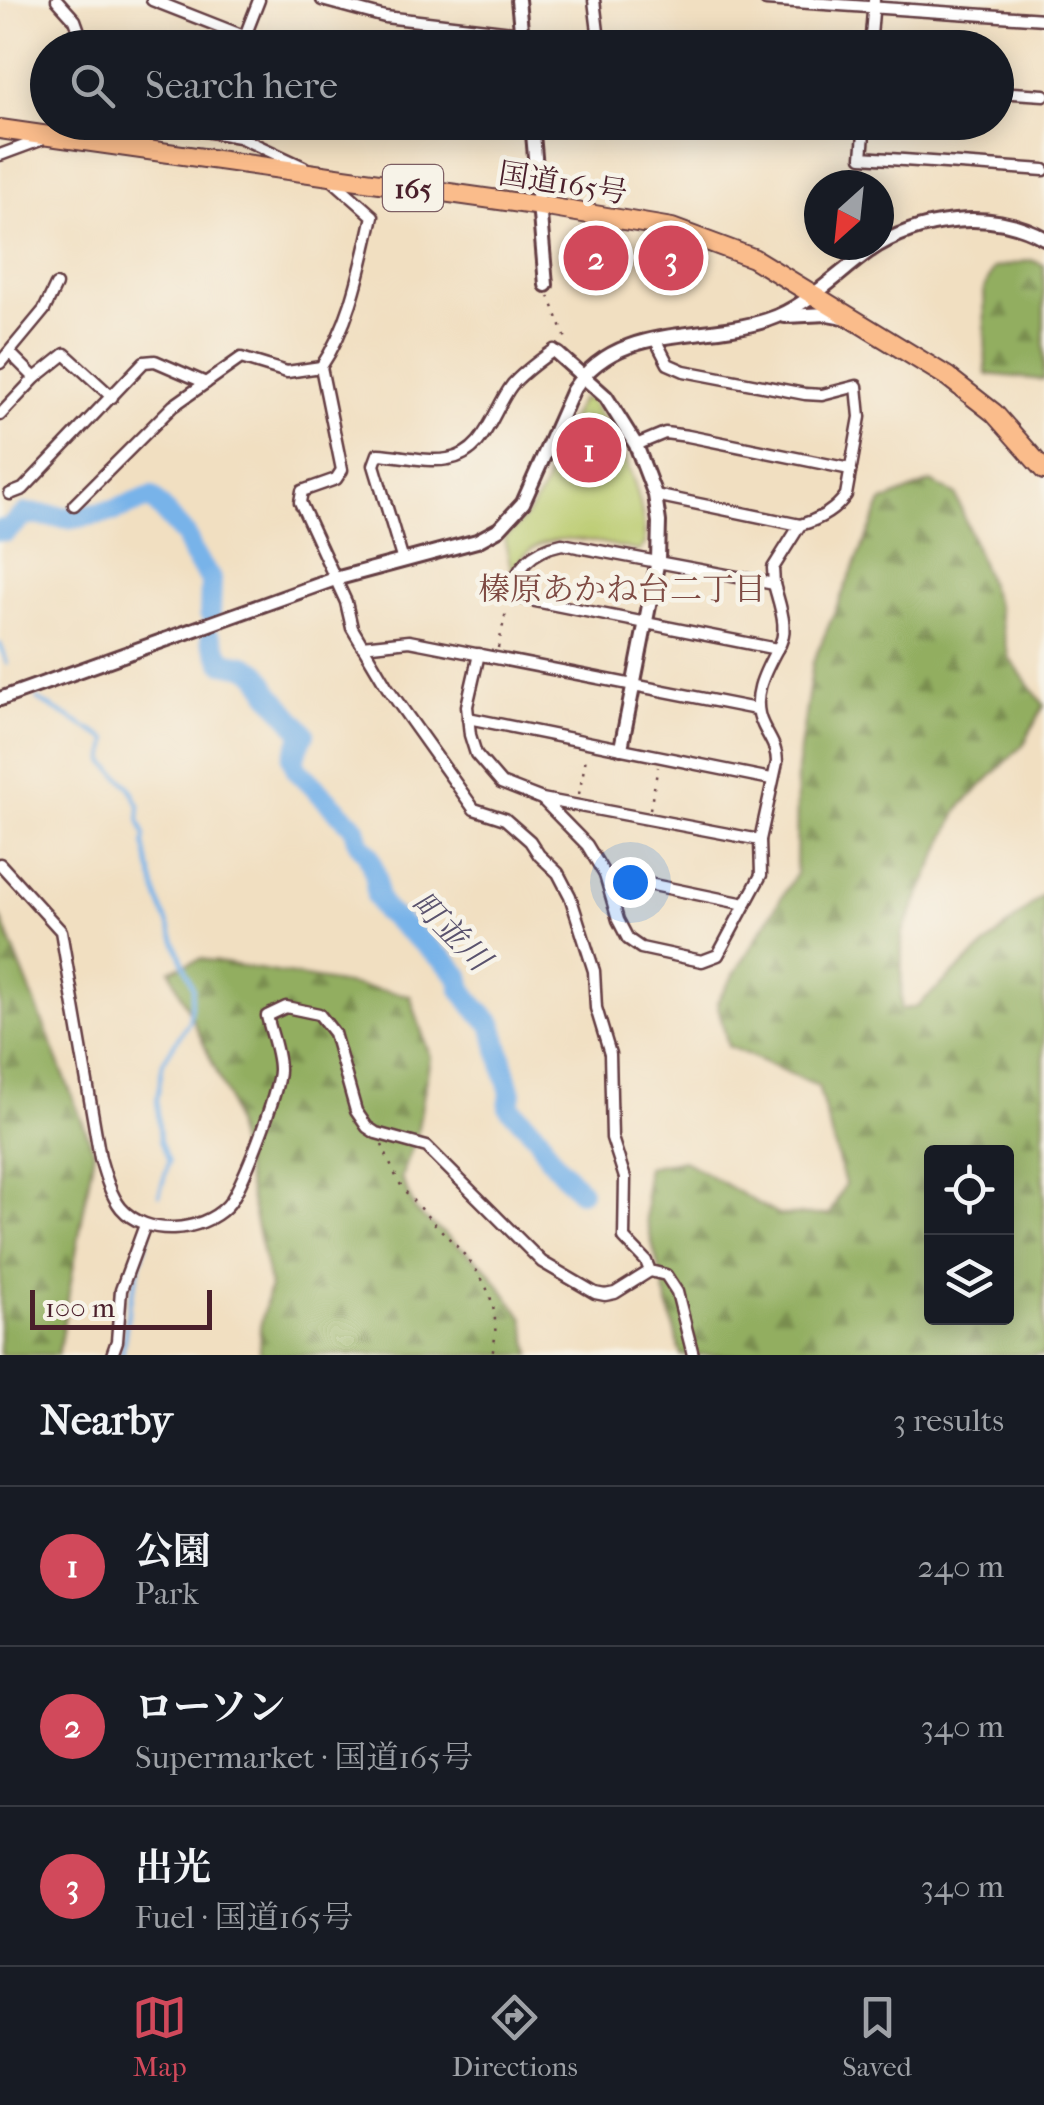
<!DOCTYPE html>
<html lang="en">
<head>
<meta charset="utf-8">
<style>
	:root { --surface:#171b24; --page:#242831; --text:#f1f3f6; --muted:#9ea1a6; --line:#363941; --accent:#d1495b }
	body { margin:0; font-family:"IM FELL French Canon","Noto Serif JP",serif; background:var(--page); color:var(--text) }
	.controls { position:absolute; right:30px; bottom:30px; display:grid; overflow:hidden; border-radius:10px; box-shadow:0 5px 25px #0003 }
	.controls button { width:90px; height:90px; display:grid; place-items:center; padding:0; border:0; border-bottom:2px solid var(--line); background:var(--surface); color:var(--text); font:50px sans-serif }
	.compass { position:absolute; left:804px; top:170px; width:90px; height:90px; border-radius:50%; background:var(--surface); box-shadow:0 5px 25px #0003; rotate:207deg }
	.scale { position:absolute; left:30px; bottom:25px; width:182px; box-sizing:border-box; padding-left:10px; border:5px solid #4a1f2b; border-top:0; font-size:28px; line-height:35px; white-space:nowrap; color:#4a1f2b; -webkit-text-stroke:8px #f7f3e8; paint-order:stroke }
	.you { position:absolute; left:630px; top:882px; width:35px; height:35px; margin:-25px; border:8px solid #fff; border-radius:50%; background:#1a73e8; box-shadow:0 0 0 15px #1a73e833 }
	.badge { display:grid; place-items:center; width:65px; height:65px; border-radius:50%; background:var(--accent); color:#fff; font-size:32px; font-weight:700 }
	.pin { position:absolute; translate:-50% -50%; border:5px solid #fff; box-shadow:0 2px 10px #0006 }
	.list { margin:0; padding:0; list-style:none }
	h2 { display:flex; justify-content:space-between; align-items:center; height:130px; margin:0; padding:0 40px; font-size:42px }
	h2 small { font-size:32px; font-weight:400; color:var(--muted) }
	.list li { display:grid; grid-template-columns:65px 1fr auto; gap:30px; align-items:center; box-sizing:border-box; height:160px; padding:0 40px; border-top:2px solid var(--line) }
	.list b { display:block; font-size:38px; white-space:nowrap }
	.list p { margin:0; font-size:32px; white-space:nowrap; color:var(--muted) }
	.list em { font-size:32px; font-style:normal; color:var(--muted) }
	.icon { flex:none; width:55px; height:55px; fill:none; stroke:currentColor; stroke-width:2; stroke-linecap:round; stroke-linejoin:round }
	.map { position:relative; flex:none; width:1044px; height:1355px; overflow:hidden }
	.search { position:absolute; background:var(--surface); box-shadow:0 5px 25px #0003; left:30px; right:30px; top:30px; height:110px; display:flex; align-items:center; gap:25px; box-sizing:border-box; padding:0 35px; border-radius:55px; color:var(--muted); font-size:38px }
	.sheet { height:610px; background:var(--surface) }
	nav { display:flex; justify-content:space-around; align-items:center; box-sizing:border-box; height:140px; border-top:2px solid var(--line); background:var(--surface); font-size:28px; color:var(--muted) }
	nav a { display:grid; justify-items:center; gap:5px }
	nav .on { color:var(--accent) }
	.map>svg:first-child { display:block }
</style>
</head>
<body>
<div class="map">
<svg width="1044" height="1355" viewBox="0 0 1044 1355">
	<defs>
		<pattern id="forest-firs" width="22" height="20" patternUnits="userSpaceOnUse" patternTransform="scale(2.5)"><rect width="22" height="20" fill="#92ae60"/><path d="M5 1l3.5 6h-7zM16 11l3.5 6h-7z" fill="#798d4f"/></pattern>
	</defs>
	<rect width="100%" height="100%" fill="#f7f3e8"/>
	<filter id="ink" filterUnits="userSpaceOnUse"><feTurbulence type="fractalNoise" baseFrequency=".01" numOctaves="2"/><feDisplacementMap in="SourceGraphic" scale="20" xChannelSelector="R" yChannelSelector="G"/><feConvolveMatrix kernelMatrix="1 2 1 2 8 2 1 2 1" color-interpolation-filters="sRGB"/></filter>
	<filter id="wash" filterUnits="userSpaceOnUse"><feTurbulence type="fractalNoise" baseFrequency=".0048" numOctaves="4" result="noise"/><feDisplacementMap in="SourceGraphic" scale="40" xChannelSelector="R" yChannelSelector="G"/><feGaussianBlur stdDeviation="2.25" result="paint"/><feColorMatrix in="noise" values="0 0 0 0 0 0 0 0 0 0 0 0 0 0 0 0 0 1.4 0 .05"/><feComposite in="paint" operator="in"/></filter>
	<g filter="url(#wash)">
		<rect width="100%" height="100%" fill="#f1dfc1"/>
		<g fill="url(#forest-firs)" stroke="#6e6646" stroke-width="2.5" fill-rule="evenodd">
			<polygon points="1031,260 1044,265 1044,380 986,374 984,289 994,268"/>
			<path d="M931 482 956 495 997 606 1009 658 1044 705 1024 744 959 808 902 934 901 1010 917 1006 1044 894V1355H681L646 1219V1167L683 1160 778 1215H829L845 1184 818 1086 728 1046 717 1002 796 874 797 770 813 662 882 502ZM932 1152H1006V1318H932Z"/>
			<polygon points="0,915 94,1151 58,1355 0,1355"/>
			<polygon points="201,959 410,995 430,1057 417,1134 401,1178 416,1212 486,1267 524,1319 531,1355 260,1355 260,1327 270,1286 228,1097 170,970"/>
		</g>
		<path fill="#b9ca6d" stroke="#82744c" stroke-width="2.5" d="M581 399H589C621 449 643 482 645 544L639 551C593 542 539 521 512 572L504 538C554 499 551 448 581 399Z"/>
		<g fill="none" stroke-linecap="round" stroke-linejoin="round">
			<g stroke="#78b3e9" stroke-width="4">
				<polyline points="0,644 7,663"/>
				<polyline points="37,699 108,740 105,762 130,787 140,807 139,820 145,835 144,844 157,895 193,988 189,1021 163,1062 157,1099 160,1141 169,1161 159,1195"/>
				<polyline points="122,1355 129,1305 150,1229"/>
			</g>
			<g stroke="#78b3e9" stroke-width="22">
				<polyline points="0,530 6,531 26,514 73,518 113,511 151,497 186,536 194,556 211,580 210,613"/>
				<polyline points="211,639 223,662 245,666 258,673 269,692 304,733 293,759 297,770 355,828 359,843 368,854 376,877 377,896 384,910 447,963 459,976 462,989 474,1006 492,1024 511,1093 509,1107 538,1136 551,1159 580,1191"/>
			</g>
		</g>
	</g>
	<g filter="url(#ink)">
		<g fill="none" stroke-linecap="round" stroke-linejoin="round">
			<defs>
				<g id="minor">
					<polyline points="57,0 75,20 85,48"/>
					<polyline points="152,0 274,48"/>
					<polyline points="322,0 385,17 521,33"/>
					<polyline points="594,0 600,48"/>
					<polyline points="766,0 1044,19"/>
					<polyline points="245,36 259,0"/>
					<polyline points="870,48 874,0"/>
					<polyline points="996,92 1044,95"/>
					<polyline points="153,122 239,137 304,167"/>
					<polyline points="865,122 862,157 1044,170"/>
					<polyline points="78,127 97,122"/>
					<polyline points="0,155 46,138"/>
					<path d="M329 177 373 216C361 267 351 323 321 367L342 470 336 479 302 491 300 502 346 602 352 628 387 687 474 809 505 819 530 841 539 855 558 873 570 896 594 971 596 1008 610 1054 612 1138 625 1178 624 1238 646 1261 650 1271 666 1275 677 1292 693 1355"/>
					<path d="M655 339 668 364 684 371 805 394 822 395 857 386 860 417 846 495C835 511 818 520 800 525"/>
					<polyline points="10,353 35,378"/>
					<polyline points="0,363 44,310 56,285"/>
					<polyline points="0,415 35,378 65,354 112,397"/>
					<polyline points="636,445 665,433 688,436 850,469"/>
					<polyline points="10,494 23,489 144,362 155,361 206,383"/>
					<polyline points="74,505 173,406 241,358 287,372 321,367"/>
					<path d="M403 561 374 465 378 454C400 455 427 463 448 459 486 453 492 411 512 385 524 371 539 361 554 350L558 354"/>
					<path d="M774 584C779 604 791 632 777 649"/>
					<polyline points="362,646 409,641 756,709"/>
					<polyline points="479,654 467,706 470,735 476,754 501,783 542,799 760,840"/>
					<polyline points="468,718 771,779"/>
					<path d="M542 799 587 845 605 875 618 920 628 939 641 948 692 959 702 961 718 955 761 875 760 840 777 762C777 747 769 738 763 725 750 699 764 673 777 649L510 596C515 567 533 550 562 544L774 584 773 568 800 525 655 495"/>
					<path d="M0 864 61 931 100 1158C105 1175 110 1194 121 1208 146 1237 201 1233 227 1206 241 1192 280 1089 279 1069 279 1052 271 1033 267 1016L286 1007 319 1014 334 1033 356 1111 367 1127 376 1133 427 1147 542 1262 595 1293 605 1295 615 1293 650 1271"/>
					<polyline points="605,875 745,904"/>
					<polyline points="112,1355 117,1341 121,1290 145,1225"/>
				</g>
				<g id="tertiary">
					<polyline points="518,0 523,48"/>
					<polyline points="532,122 546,285"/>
					<polyline points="785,316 828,314 844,317"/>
					<polyline points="558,354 606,397 636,445 655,495 659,522 658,560 621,748"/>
					<path d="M0 699 335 579 477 541 499 529 523 503 573 390C617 322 700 342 767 320 805 308 837 274 869 251 918 218 991 208 1044 238"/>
				</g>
				<polyline id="trunk" points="0,129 541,206 672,228 753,258 948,377 994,413 1044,470"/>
			</defs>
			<use href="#minor" stroke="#633c42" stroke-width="15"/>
			<use href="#tertiary" stroke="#633c42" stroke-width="18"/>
			<use href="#trunk" stroke="#633c42" stroke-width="22"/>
			<g stroke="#633c42" stroke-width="2.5" stroke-dasharray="2.5 8" stroke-linecap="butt">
				<polyline points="424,48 426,35"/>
				<polyline points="549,296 568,344"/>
				<polyline points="498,648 507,607"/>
				<polyline points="579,794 587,753"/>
				<polyline points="650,809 658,767"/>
				<path d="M382 1145C388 1159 394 1174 402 1187 444 1243 511 1274 492 1355"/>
			</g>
			<use href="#minor" stroke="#fff" stroke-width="10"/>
			<use href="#tertiary" stroke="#fff" stroke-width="12"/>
			<use href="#trunk" stroke="#fabc8b" stroke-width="18"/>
		</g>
	</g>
	<g text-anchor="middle" stroke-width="9" stroke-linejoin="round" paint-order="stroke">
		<rect fill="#f7f3e8" stroke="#7e5f64" stroke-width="2.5" x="383" y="165" width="60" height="46" rx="8"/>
		<g font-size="28" font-weight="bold" fill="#4a1f2b">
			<text x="413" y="198">165</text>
		</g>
		<g font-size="30" fill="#4a1f2b" stroke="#f7f3e8">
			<text transform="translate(563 183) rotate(9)" y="10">国道165号</text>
		</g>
		<g font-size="32" fill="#7e4a43" stroke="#f7f3e8">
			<text x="622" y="600">榛原あかね台二丁目</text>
		</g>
		<g font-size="32" font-style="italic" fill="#5a536e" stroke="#f7f3e8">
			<text transform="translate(451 931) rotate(45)" y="11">町並川</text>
		</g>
	</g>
</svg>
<div class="controls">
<button><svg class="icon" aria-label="locate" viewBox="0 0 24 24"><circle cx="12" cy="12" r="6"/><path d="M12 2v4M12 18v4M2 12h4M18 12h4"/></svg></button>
<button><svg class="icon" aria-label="layers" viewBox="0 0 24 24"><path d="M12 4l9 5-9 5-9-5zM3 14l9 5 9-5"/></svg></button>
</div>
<svg class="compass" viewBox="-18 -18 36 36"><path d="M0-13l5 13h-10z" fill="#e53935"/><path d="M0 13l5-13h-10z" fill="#9ea1a6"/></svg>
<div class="scale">100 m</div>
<div class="you"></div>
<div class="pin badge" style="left:589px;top:450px">1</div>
<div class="pin badge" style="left:596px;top:258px">2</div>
<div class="pin badge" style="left:671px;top:258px">3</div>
<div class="search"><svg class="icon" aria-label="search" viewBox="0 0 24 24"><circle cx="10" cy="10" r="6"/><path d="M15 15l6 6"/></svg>Search here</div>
</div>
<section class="sheet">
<h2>Nearby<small>3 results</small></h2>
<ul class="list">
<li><span class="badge">1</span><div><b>公園</b><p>Park</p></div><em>240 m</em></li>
<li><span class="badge">2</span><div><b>ローソン</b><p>Supermarket · 国道165号</p></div><em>340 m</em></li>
<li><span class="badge">3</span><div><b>出光</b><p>Fuel · 国道165号</p></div><em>340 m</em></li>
</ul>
</section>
<nav>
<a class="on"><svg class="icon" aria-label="map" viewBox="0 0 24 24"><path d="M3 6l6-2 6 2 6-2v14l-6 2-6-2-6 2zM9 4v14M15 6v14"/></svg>Map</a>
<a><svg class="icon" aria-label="directions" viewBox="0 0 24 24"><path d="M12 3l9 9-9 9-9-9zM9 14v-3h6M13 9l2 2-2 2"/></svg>Directions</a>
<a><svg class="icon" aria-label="saved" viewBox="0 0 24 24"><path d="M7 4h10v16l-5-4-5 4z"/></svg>Saved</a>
</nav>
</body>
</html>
